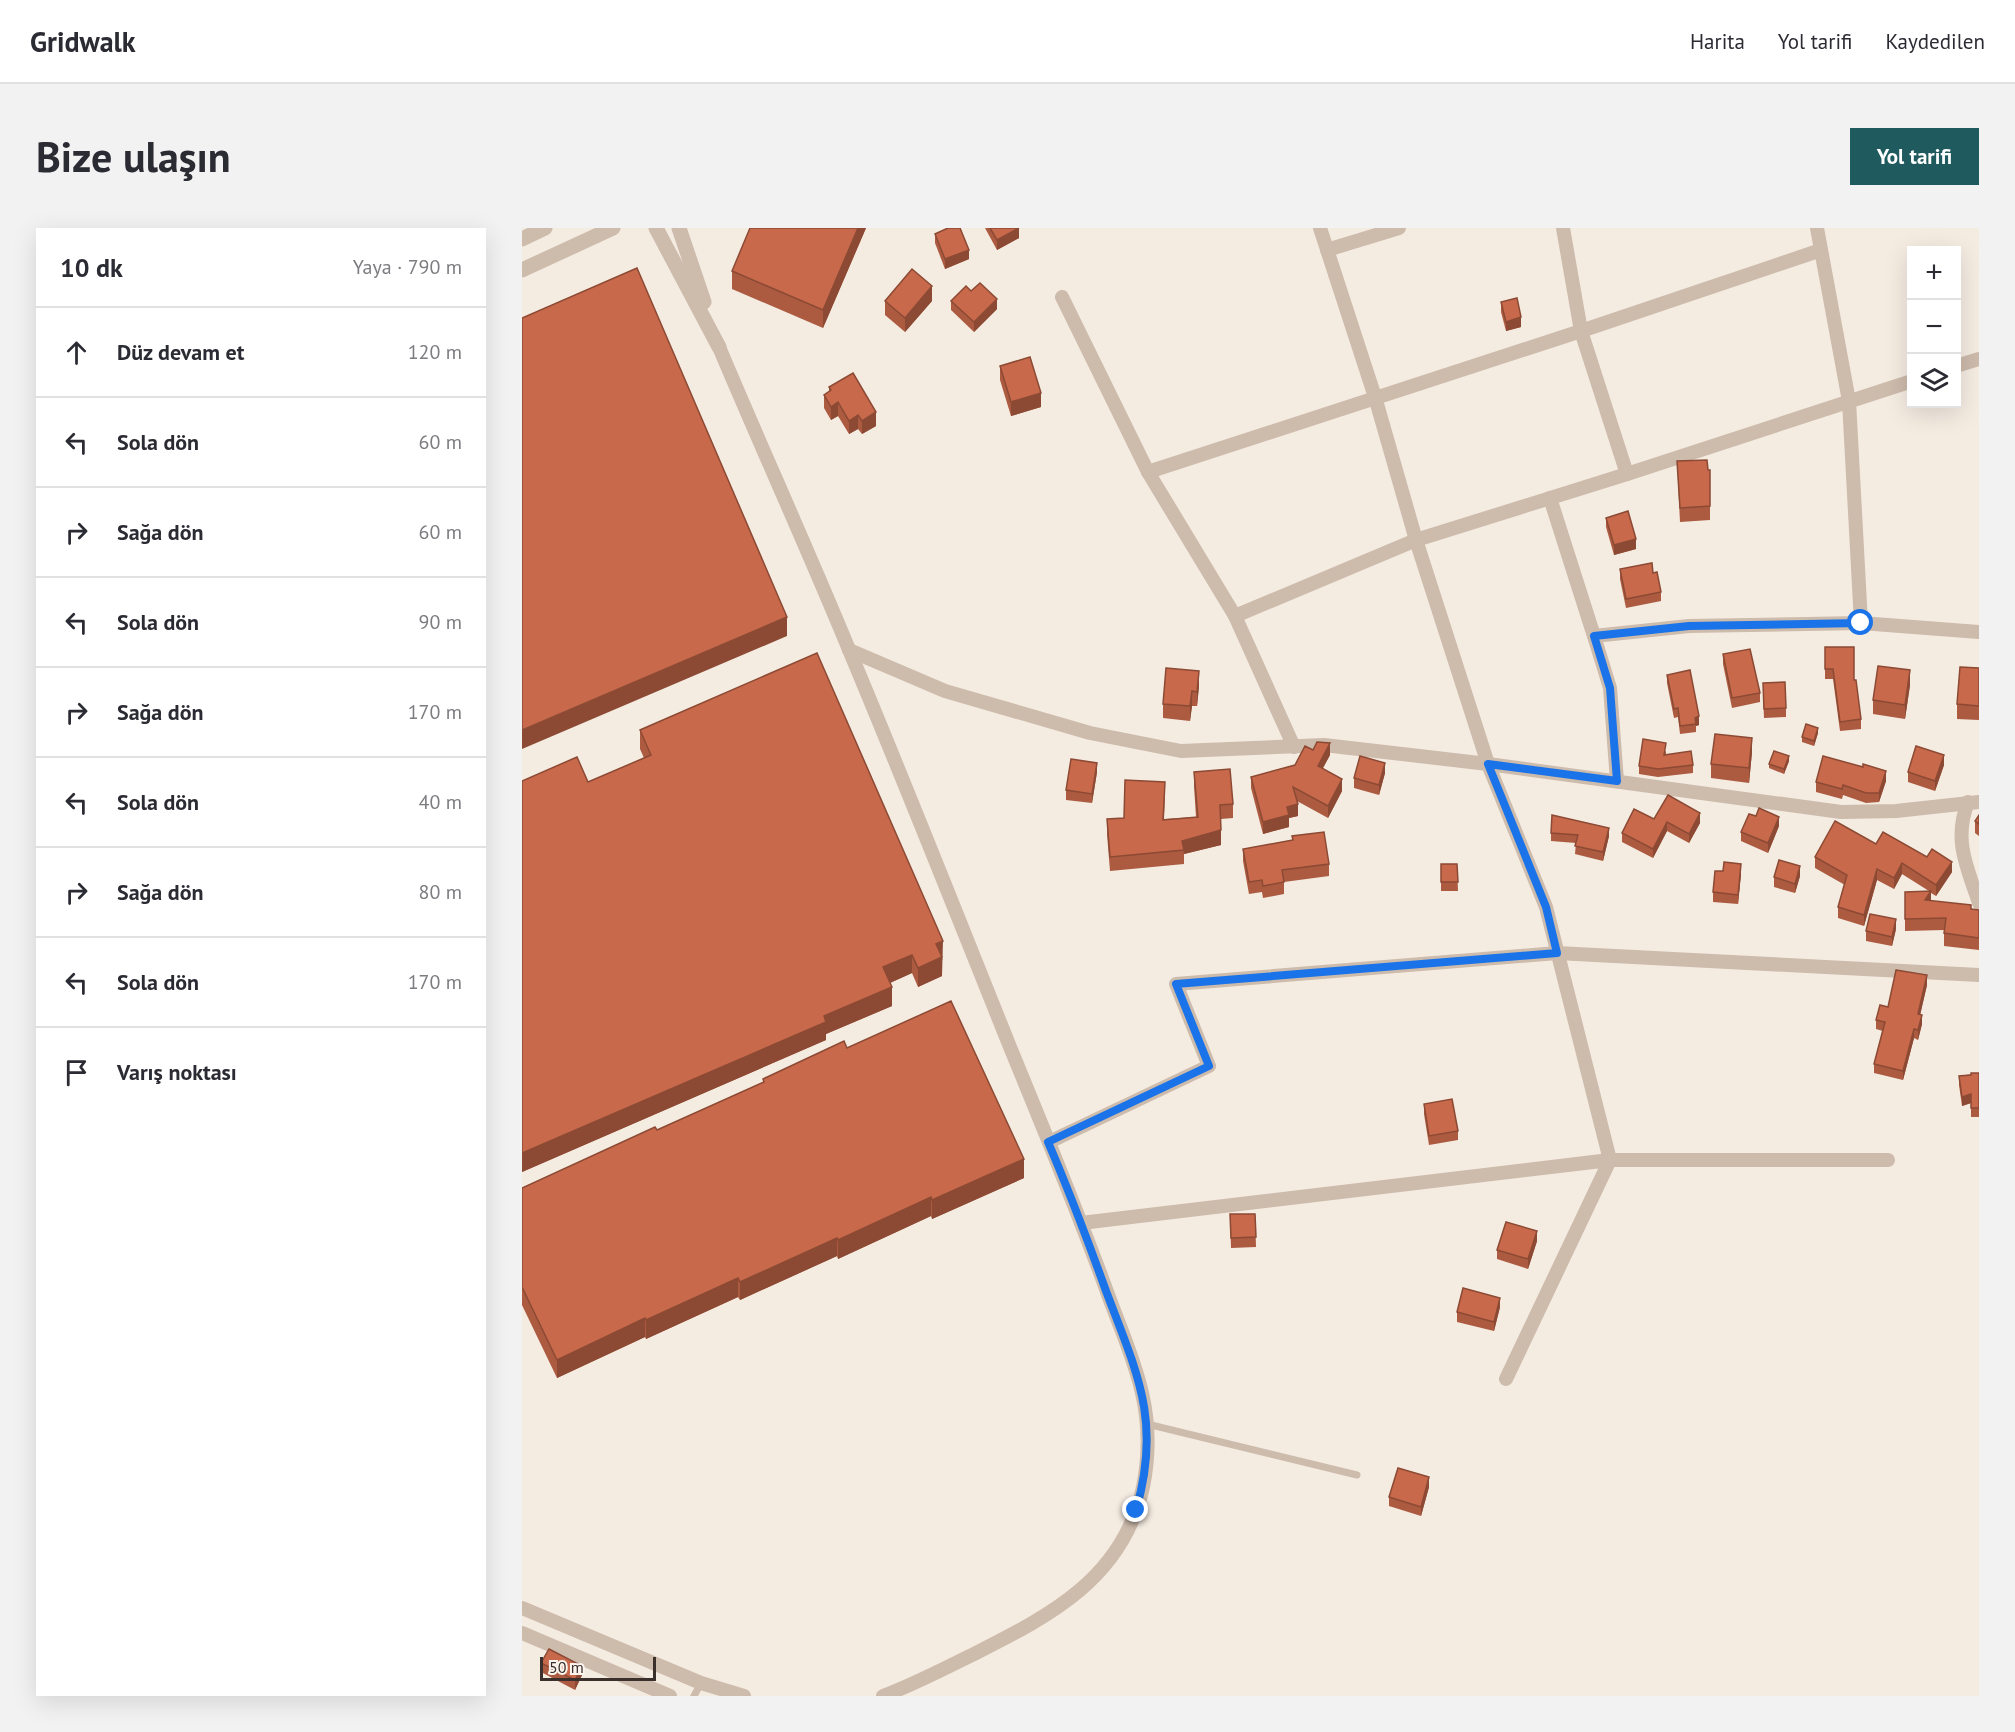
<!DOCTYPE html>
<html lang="tr">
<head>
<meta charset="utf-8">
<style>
	:root { --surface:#fff; --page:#f2f2f3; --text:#2b2b33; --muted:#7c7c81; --line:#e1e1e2; --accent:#1f5a5e }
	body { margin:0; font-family:"PT Sans",sans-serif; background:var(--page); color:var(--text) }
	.controls { position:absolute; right:18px; top:18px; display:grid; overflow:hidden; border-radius:0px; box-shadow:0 6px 24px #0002 }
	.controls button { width:54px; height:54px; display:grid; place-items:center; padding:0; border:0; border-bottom:2px solid var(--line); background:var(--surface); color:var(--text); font:30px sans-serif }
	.scale { position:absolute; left:18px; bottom:15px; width:116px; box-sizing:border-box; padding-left:6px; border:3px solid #3b302b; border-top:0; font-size:16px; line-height:21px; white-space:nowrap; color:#3b302b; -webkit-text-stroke:4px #fbf5ee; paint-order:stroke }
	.stop { position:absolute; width:18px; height:18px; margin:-14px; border:4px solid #1a73e8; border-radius:50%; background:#fff }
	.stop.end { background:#1a73e8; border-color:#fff; box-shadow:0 2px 6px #0008 }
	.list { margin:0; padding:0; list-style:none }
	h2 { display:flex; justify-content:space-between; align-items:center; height:78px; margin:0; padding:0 24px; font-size:26px }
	h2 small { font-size:20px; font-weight:400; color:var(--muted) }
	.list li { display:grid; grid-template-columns:39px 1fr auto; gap:18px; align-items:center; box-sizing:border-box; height:90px; padding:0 24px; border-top:2px solid var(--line) }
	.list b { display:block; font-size:22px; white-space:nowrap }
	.list em { font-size:20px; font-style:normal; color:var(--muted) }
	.icon { flex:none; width:33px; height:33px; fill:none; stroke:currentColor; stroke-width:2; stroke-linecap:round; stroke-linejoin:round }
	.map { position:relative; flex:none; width:1457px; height:1468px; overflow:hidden; border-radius:0px }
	header { display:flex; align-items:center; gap:36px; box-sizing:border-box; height:84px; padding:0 30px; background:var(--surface); border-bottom:2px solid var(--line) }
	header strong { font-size:28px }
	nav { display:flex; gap:33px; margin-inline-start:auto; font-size:21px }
	.intro { display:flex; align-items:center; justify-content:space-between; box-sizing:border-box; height:144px; padding:0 36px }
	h1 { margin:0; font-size:42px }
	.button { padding:15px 27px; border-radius:0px; background:var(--accent); color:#fff; font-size:21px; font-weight:700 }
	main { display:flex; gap:36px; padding:0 36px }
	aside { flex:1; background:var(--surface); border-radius:0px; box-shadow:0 6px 24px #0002 }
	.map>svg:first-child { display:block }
</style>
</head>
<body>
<header>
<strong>Gridwalk</strong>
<nav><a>Harita</a><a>Yol tarifi</a><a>Kaydedilen</a></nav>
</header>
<div class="intro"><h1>Bize ulaşın</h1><a class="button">Yol tarifi</a></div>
<main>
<aside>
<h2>10 dk<small>Yaya · 790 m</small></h2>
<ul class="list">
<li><svg class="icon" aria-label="ahead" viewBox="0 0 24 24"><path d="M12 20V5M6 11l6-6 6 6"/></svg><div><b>Düz devam et</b></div><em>120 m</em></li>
<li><svg class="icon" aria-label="left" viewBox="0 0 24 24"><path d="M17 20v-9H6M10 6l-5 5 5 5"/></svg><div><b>Sola dön</b></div><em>60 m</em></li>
<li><svg class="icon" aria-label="right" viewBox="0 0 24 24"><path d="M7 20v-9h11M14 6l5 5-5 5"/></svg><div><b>Sağa dön</b></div><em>60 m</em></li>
<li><svg class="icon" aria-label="left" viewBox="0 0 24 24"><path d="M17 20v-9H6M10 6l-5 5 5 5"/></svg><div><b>Sola dön</b></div><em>90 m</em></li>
<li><svg class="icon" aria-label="right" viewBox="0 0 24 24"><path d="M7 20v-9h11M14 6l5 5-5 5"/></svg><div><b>Sağa dön</b></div><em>170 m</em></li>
<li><svg class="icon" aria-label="left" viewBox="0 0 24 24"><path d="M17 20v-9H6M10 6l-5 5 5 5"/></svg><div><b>Sola dön</b></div><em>40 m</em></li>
<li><svg class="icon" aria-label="right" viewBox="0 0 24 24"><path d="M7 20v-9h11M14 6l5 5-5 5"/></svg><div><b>Sağa dön</b></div><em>80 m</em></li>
<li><svg class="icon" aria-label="left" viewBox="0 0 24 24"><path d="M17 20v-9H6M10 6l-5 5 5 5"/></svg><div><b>Sola dön</b></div><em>170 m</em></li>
<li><svg class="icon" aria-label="arrive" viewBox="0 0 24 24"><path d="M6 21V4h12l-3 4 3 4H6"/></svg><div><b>Varış noktası</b></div></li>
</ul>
</aside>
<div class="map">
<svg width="1457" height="1468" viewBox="0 0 1457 1468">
	<rect width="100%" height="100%" fill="#f4ebe1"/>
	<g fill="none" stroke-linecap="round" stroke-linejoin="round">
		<g stroke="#cdbbac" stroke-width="7">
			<polyline points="625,1196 835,1247"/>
			<polyline points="172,1468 179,1455"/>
		</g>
		<g stroke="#cdbbac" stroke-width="14">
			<polyline points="798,0 853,169 894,312 966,536 1024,679 1088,932 984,1151"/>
			<polyline points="1041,0 1059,103 1105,246"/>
			<polyline points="1295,0 1327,173 1339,395"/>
			<polyline points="805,22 877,0"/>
			<polyline points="540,69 626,244 713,388 772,519"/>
			<path d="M197 119C240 221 286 322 328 424 383 555 435 687 488 819 521 899 554 979 584 1061 596 1095 612 1129 620 1165 627 1195 627 1229 621 1259 601 1350 529 1387 454 1425 423 1440 393 1456 361 1468"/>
			<polyline points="1434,138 1457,131"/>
			<polyline points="626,244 1059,103 1299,22"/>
			<polyline points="1028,270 1072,408"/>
			<polyline points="713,388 894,312 1105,246 1390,153"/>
			<polyline points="327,422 423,463 568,505 659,523 802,517 966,536 1319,584 1374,583 1457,574"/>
			<polyline points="1095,553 1088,460 1072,408 1167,398 1339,395 1457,404"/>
			<path d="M1446 574C1431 612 1445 639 1457 675"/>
			<polyline points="527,914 687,838 654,756 1035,725 1457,747"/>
			<polyline points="559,995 1088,932 1366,932"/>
			<polyline points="0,1380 179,1455 222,1468"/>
			<polyline points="0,1405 148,1468"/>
		</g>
		<g stroke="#cdbbac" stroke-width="15">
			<polyline points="134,0 197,119"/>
			<polyline points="157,0 182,74"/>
			<polyline points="0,11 23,0"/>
			<polyline points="0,42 91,0"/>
		</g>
	</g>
	<g fill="#ac5a40">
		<polygon points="344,0 301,100 210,61 210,43"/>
		<polygon points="463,0 497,0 497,10 475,22"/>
		<polygon points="413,6 447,31 423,41 413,15"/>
		<polygon points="449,63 475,81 452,104 429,82 429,73"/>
		<polygon points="363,73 410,73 383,104 363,87"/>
		<polygon points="979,74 999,99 984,103 979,84"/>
		<polygon points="478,138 519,179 489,188 478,152"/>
		<polygon points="307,159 354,198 340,206 336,201 327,206 316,188 309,192 302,180 302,167 307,164"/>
		<polygon points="1155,233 1186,242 1188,242 1188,292 1158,294"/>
		<polygon points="1084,290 1114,321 1092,327 1084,299"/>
		<polygon points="1098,341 1131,345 1139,364 1139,373 1104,380 1098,351"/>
		<polygon points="1303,419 1332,452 1339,491 1339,501 1318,503 1311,451 1303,451"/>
		<polygon points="1201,426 1238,465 1238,474 1210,480 1201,436"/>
		<polygon points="1457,440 1457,492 1435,491 1435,476"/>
		<polygon points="1145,447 1177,497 1174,498 1174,504 1158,506 1156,489 1152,490 1145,455"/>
		<polygon points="1388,457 1383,491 1351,486 1351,472"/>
		<polygon points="677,458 675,478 670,478 668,493 641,490 641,476"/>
		<polygon points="1241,465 1264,480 1264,489 1242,490"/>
		<polygon points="118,502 421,732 420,732 420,748 396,759 390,745 368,755 370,778 304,806 304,812 0,944 0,553 66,554 122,530 118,521"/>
		<polygon points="1296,505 1292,518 1280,514 1280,509"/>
		<polygon points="791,522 808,527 801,540 820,563 806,590 775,573 776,588 767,590 767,599 741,606 729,560 729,549 773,537"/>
		<polygon points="1144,523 1144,526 1171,537 1171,545 1136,549 1117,546 1117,538"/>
		<polygon points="1230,524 1227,555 1189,550 1189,536"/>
		<polygon points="1267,533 1262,546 1247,540 1247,536"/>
		<polygon points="1422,537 1413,563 1386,554 1386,544"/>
		<polygon points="575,544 570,575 544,572 544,562"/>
		<polygon points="672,544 711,576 711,590 699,591 699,617 662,626 662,636 588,643 585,606 585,591 602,590 643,568 642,591 674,589 672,558"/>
		<polygon points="863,545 857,567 832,560 832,550"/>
		<polygon points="1364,553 1357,574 1344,575 1321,567 1320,571 1294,564 1294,554"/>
		<polygon points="1457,587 1457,608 1453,605 1453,593"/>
		<polygon points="1132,591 1178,595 1167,615 1145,603 1131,630 1100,614 1100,605"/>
		<polygon points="1257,598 1246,625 1219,613 1219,604"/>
		<polygon points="1029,605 1087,608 1081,633 1053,626 1054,615 1029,613"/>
		<polygon points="770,608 807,636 807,648 762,654 762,666 741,670 740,664 727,666 721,633 721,621 770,612"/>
		<polygon points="1354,616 1430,644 1414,668 1409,665 1409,673 1457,682 1457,722 1422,718 1422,702 1383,703 1383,664 1407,663 1380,646 1372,661 1355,652 1342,698 1316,690 1316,679 1323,657 1293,640 1293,629"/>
		<polygon points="919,636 935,636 936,663 919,663"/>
		<polygon points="1219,646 1216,676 1191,674 1191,664"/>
		<polygon points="1278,648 1273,665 1252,659 1252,649"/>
		<polygon points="1374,701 1370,718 1344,713 1344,703"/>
		<polygon points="1405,757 1398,787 1400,796 1396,812 1392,810 1381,852 1352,845 1352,836 1361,803 1354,801 1354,792 1366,779"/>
		<polygon points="325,820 502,950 410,991 409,988 316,1031 315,1028 218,1072 216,1069 124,1111 123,1109 35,1150 0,1077 0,960 135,902 241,854 241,851"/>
		<polygon points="1457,845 1457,889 1449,889 1449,875 1440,878 1437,857 1437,848"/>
		<polygon points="902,876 936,903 936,912 907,917 902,886"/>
		<polygon points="708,986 733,986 734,1019 709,1020"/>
		<polygon points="1015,1013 1006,1041 975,1031 975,1022"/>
		<polygon points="978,1079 972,1103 935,1094 935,1084"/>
		<polygon points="907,1259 899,1288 867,1278 867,1269"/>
		<polygon points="19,1435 60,1447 53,1462 19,1444"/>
	</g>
	<g fill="#8c4a34">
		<polygon points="336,0 344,0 301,100 301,82"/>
		<polygon points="497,0 497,10 475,22 475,12"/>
		<polygon points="447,22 447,31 423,41 423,31"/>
		<polygon points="410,58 410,73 383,104 383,90"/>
		<polygon points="475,71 475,81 452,104 452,94"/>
		<polygon points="999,89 999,99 984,103 984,94"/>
		<polygon points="519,165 519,179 489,188 489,174"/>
		<polygon points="316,174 316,188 309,192 309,179"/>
		<polygon points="354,184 354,198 340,206 340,193"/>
		<polygon points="336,187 336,201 327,206 327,193"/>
		<polygon points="1114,311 1114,321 1092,327 1092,317"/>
		<polygon points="265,389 265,408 0,521 0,502"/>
		<polygon points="1388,442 1388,457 1383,491 1383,477"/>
		<polygon points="677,443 677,458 675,478 675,464"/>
		<polygon points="670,463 670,478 668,493 668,478"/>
		<polygon points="1177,488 1177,497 1174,498 1173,490"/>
		<polygon points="1296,500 1296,505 1292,518 1292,513"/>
		<polygon points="1230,510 1230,524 1227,555 1227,540"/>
		<polygon points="808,515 808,527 796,549 796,538"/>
		<polygon points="1422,527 1422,537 1413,563 1413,553"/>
		<polygon points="1267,528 1267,533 1262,546 1262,541"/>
		<polygon points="575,535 575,544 570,575 570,566"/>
		<polygon points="863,535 863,545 857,567 857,557"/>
		<polygon points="1364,543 1364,553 1357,574 1357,565"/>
		<polygon points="820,551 820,563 806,590 806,578"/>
		<polygon points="776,576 776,588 767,590 767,599 741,606 741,594 765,579"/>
		<polygon points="1178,585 1178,595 1167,615 1167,606"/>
		<polygon points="1257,589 1257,598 1246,625 1246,615"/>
		<polygon points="1145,594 1145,603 1131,630 1131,621"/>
		<polygon points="1087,600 1087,608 1081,633 1081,624"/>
		<polygon points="699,602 699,617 662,626 660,613"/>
		<polygon points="1430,634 1430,644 1414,668 1414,657"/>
		<polygon points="1380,635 1380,646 1372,661 1372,650"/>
		<polygon points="1219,636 1219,646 1216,676 1216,667"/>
		<polygon points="1278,638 1278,648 1273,665 1273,656"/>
		<polygon points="1355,641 1355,652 1342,698 1342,687"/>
		<polygon points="1409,663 1409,675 1403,672"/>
		<polygon points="1374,691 1374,701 1370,718 1370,709"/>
		<polygon points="421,713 420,748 396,759 396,740 414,716"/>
		<polygon points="390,727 390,745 361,758 361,739"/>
		<polygon points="1405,747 1405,757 1396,796 1396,786"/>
		<polygon points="370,759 370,778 304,806 304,812 0,944 0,925 302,788"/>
		<polygon points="1400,787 1400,796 1396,812 1396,802"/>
		<polygon points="1392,801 1392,810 1381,852 1381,843"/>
		<polygon points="1449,866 1449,875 1440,878 1440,869"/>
		<polygon points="502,931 502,950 410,991 410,972"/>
		<polygon points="409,969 409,988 316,1031 316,1012"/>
		<polygon points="1015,1003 1015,1013 1006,1041 1006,1031"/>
		<polygon points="315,1010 315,1028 218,1072 218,1054"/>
		<polygon points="216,1050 216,1069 124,1111 124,1092"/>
		<polygon points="978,1070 978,1079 972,1103 972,1094"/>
		<polygon points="123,1090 123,1109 35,1150 35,1132"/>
		<polygon points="907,1249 907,1259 899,1288 899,1279"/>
		<polygon points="60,1438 60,1447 53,1462 53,1452"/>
	</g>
	<g fill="#c8694b" stroke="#8c4a34" stroke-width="1.5">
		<polygon points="228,0 336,0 301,82 210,43"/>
		<polygon points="426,0 438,0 447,22 423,31 413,6"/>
		<polygon points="468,0 497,0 475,12"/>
		<polygon points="115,40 265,389 0,502 0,90"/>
		<polygon points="390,41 410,58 383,90 363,73"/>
		<polygon points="458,55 475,71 452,94 429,73 444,58 449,63"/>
		<polygon points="995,70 999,89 984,94 979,74"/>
		<polygon points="508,129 519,165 489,174 478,138"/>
		<polygon points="331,145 354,184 340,193 336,187 327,193 316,174 309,179 302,167 309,162 307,159"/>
		<polygon points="1185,232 1186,242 1188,242 1188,278 1158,280 1155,233"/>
		<polygon points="1106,283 1114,311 1092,317 1084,290"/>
		<polygon points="1130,335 1131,345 1135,344 1139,364 1104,371 1098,341"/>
		<polygon points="1303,419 1332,419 1332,452 1334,452 1339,491 1318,494 1311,441 1303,441"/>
		<polygon points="1228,421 1238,465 1210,470 1201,426"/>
		<polygon points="295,425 421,713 414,716 420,729 396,740 390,727 361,739 370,759 302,788 304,794 0,925 0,553 55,529 66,554 129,527 118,502"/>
		<polygon points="1356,438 1388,442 1383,477 1351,472"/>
		<polygon points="1438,439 1457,440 1457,478 1435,476"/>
		<polygon points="644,440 677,443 675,464 670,463 668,478 641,476"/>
		<polygon points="1168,442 1177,488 1173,490 1174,496 1158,498 1156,480 1152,481 1145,447"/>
		<polygon points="1263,454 1264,480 1242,481 1241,455"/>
		<polygon points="1284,496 1296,500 1292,513 1280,509"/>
		<polygon points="1193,506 1230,510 1227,540 1189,536"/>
		<polygon points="1121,511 1144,515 1142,527 1169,523 1171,537 1136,541 1117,538"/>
		<polygon points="795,514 808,515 796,538 820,551 806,578 771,559 776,576 765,579 767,587 741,594 729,549 773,537 783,518 791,522"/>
		<polygon points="1394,518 1422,527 1413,553 1386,544"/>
		<polygon points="1252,523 1267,528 1262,541 1247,536"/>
		<polygon points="838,528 863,535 857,557 832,550"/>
		<polygon points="1301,528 1341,539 1341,536 1364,543 1357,565 1344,565 1321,557 1320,561 1294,554"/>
		<polygon points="549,531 575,535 570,566 544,562"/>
		<polygon points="708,541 711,576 698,577 699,602 660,613 662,622 588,629 585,591 602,590 603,552 643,554 641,592 676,589 672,544"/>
		<polygon points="1146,567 1178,585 1167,606 1145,594 1131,621 1100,605 1112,581 1132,591"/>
		<polygon points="1237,580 1257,589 1246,615 1219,604 1227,586 1234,588"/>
		<polygon points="1030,587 1087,600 1081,624 1053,618 1056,607 1029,605"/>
		<polygon points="1457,587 1457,596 1453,593"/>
		<polygon points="1313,593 1354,616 1361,604 1405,629 1410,621 1430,634 1414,657 1380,635 1372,650 1355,641 1342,687 1316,679 1325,647 1293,629"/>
		<polygon points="802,604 807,636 760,642 762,654 741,658 740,652 727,654 721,621 771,612 770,608"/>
		<polygon points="1257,632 1278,638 1273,656 1252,649"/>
		<polygon points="1202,634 1219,636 1216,667 1191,664 1193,643 1201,643"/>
		<polygon points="919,636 935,636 936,654 919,654"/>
		<polygon points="1409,663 1403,672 1449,677 1449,681 1457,682 1457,710 1422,705 1424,690 1383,691 1383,664"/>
		<polygon points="1348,686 1374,691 1370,709 1344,703"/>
		<polygon points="1374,742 1405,747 1396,786 1400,787 1396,802 1392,801 1381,843 1352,836 1363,794 1354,792 1358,777 1366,779"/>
		<polygon points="429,773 502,931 410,972 409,969 316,1012 315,1010 218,1054 216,1050 124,1092 123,1090 35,1132 0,1059 0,960 133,899 135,902 242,854 241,851 322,813 325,820"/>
		<polygon points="1449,845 1457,845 1457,880 1449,880 1449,866 1440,869 1437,848 1449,847"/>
		<polygon points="930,871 936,903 907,908 902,876"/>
		<polygon points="708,986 733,986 734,1009 709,1010"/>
		<polygon points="984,994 1015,1003 1006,1031 975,1022"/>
		<polygon points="941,1060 978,1070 972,1094 935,1084"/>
		<polygon points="876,1240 907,1249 899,1279 867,1269"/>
		<polygon points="27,1421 60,1438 53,1452 19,1435"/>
	</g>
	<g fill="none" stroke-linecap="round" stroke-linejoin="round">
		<path stroke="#1a73e8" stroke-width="8" d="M614 1282C640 1193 615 1145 584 1063 566 1013 547 963 526 914L687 838 654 756 1035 725 1024 679 966 536 1095 553 1088 460 1072 408 1167 398 1339 395"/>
	</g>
</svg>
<div class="controls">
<button>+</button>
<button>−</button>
<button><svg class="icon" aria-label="layers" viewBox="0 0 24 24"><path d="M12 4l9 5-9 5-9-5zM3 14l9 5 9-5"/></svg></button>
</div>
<div class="scale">50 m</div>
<div class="stop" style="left:1339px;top:395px"></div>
<div class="stop end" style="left:614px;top:1282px"></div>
</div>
</main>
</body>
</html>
